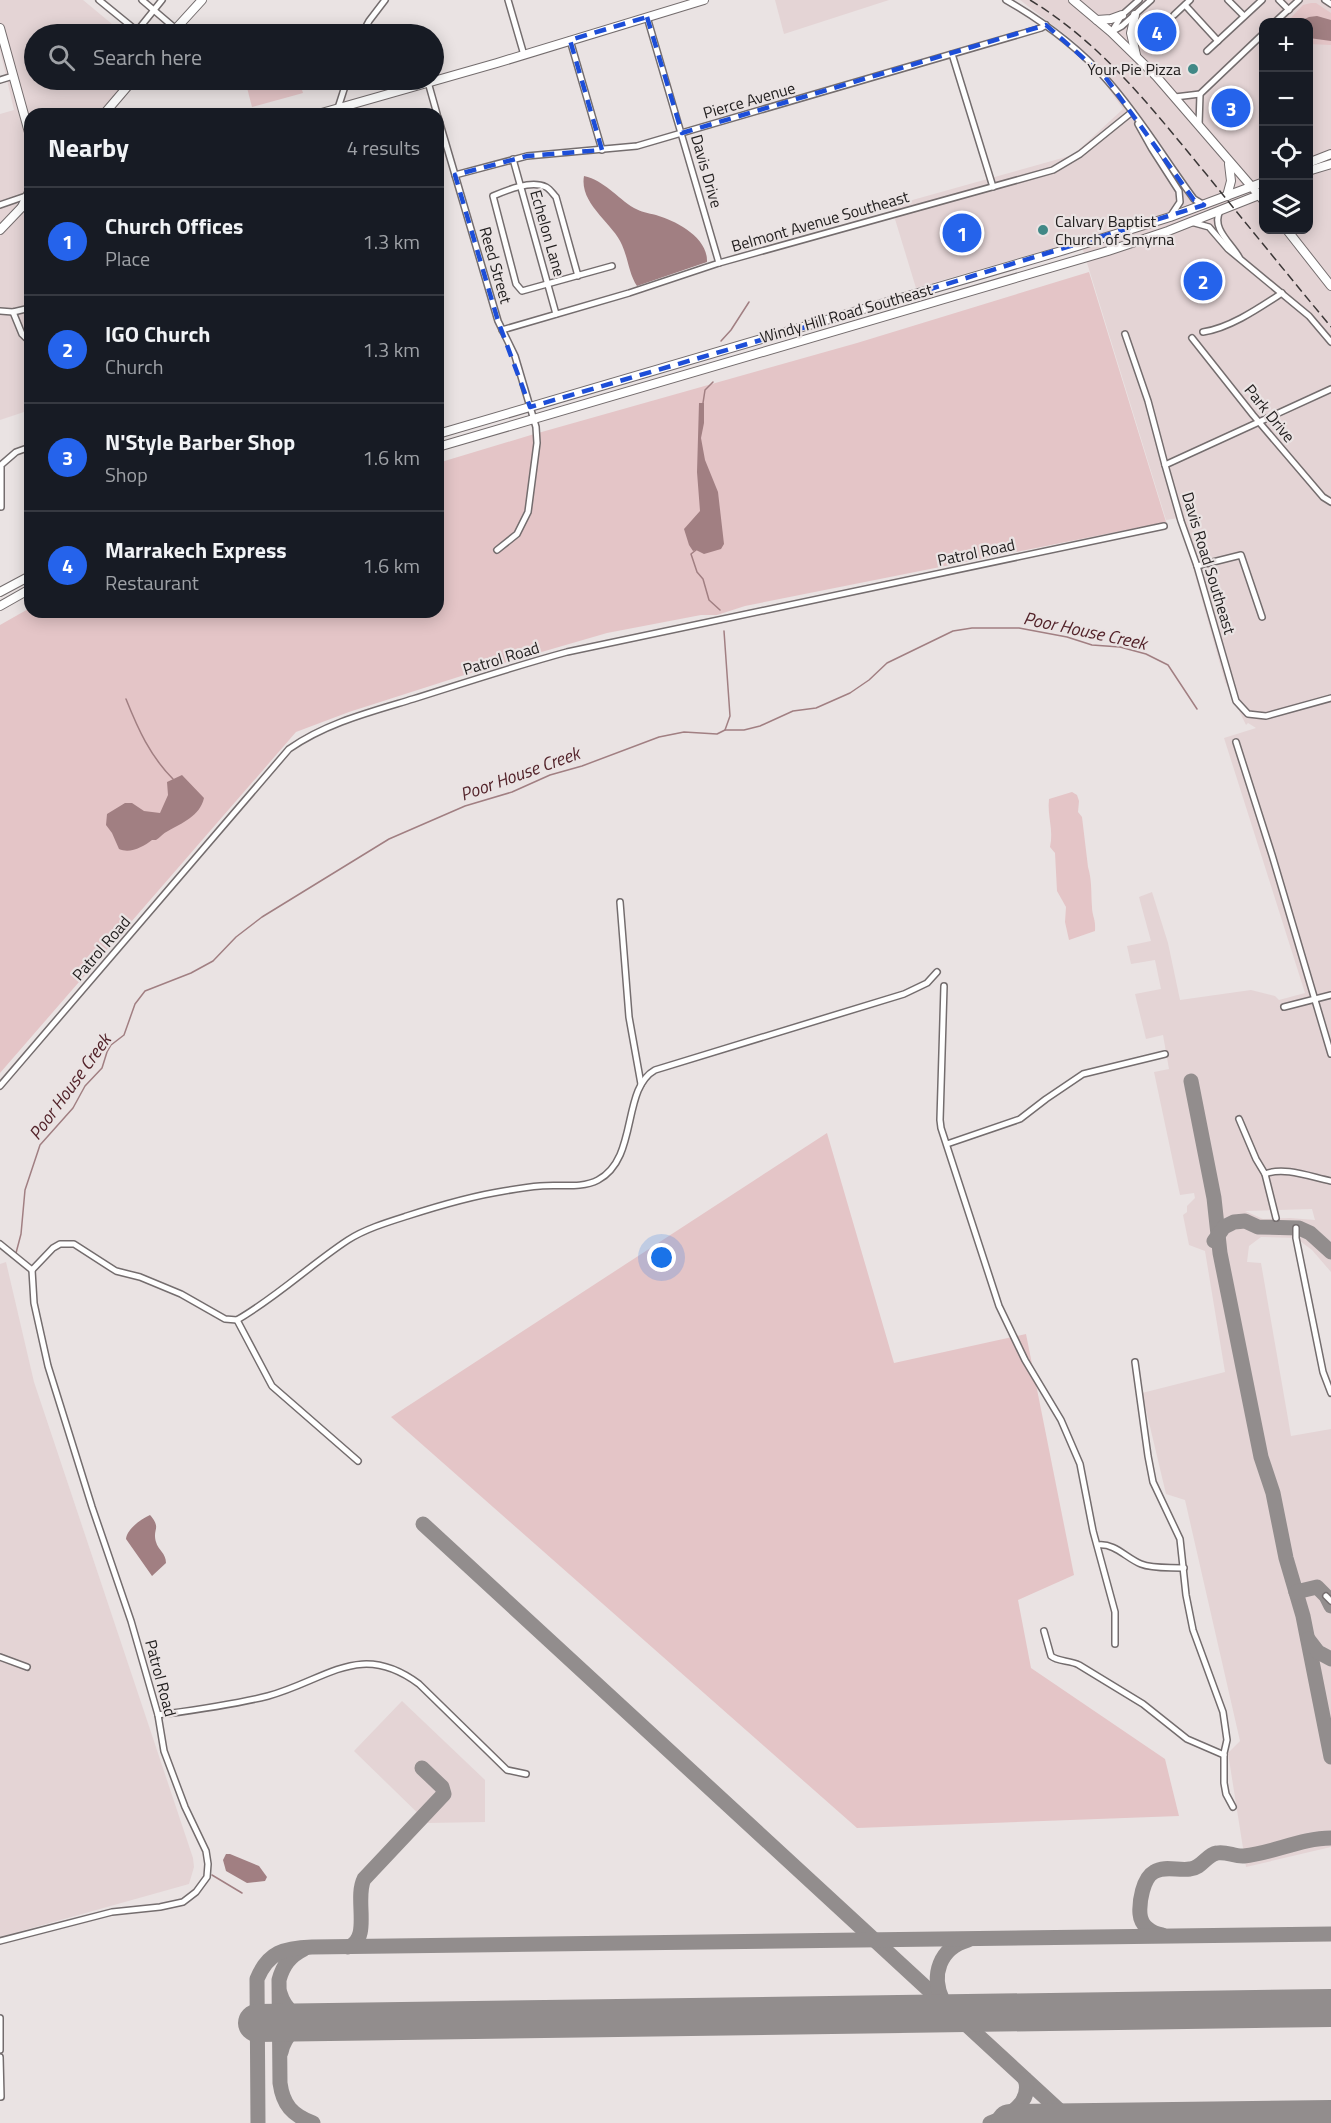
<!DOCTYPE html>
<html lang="en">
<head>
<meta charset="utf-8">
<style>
	:root { --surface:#171b24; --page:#20242c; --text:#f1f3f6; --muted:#9ea1a6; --line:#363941; --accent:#2563eb }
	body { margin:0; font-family:"Titillium Web",sans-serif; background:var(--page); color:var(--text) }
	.controls { position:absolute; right:18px; top:18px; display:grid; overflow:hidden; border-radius:12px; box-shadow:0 3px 15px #0003 }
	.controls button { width:54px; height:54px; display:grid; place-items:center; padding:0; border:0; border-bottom:2px solid var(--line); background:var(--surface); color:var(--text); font:30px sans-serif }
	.you { position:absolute; left:662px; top:1258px; width:21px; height:21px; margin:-15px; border:4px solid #fff; border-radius:50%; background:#1a73e8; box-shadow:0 0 0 9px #1a73e833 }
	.badge { display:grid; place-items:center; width:39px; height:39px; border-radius:50%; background:var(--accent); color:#fff; font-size:20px; font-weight:700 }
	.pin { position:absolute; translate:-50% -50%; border:3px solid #fff; box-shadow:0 2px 6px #0006 }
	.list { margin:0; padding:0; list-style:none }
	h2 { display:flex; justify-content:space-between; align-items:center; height:78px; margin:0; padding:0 24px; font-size:26px }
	h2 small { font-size:20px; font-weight:400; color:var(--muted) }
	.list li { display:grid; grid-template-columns:39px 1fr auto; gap:18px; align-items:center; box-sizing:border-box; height:108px; padding:0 24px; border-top:2px solid var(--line) }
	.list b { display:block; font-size:22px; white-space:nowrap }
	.list p { margin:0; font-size:20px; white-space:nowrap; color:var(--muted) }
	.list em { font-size:20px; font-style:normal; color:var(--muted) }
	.icon { flex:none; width:33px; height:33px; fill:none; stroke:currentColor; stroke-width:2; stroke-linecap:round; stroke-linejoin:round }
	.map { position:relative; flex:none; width:1331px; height:2123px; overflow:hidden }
	.search { position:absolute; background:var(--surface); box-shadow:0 3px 15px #0003; left:24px; top:24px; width:420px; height:66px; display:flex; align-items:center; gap:15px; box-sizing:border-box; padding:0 21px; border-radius:33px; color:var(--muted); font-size:22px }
	.panel { position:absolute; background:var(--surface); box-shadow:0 3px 15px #0003; left:24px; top:108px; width:420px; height:510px; border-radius:18px }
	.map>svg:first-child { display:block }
</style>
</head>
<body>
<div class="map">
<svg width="1331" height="2123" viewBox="0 0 1331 2123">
	<rect width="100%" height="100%" fill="#eae3e3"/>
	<g fill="#e4d4d5" fill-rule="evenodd">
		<polygon points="0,0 83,0 124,34 34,34 34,80 134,80 106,114 30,114 30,410 0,420 0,114 14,110 0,50"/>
		<polygon points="775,0 889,0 784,34"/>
		<path d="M1020 0H1331V1272L1312 1250 1296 1238 1261 1237 1249 1246 1247 1262 1261 1263 1291 1436 1331 1429V1847L1246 1867 1228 1753 1240 1741 1185 1500 1166 1494 1142 1393 1225 1372 1205 1251 1189 1245 1183 1215 1187 1212V1206L1195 1198 1194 1193 1180 1195 1154 1072 1169 1069 1163 1035 1146 1039 1135 994 1161 989 1155 960 1131 964 1127 946 1151 941 1139 897 1152 892 1168 943 1180 1000 1251 990 1275 996 1279 1000 1305 993 1224 738 1256 728 1248 723 1246 725 1225 682 1179 518 1166 520 1080 240 916 288 891 206 1073 155 1123 109 1076 43ZM1264 22H1308V230H1264ZM1312 1209 1315 1220 1290 1218 1263 1219 1245 1211Z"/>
		<polygon points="6,1262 34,1382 193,1858 194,1867 189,1884 0,1937 0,1264"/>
		<polygon points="402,1701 485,1780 485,1822 428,1823 354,1751"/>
	</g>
	<g fill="#e4c5c7">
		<polygon points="1311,3 1316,3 1331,13 1331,45 1309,44 1308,22 1287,22 1303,5"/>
		<polygon points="245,80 299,80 303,93 252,107"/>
		<polygon points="1089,272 1166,522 745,606 717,615 701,615 607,633 480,670 349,712 296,732 0,1073 0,625 30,608 30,612 438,612 438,463 531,435 857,343"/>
		<path d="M1072 792 1077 795 1079 801 1078 812 1082 817 1088 867C1092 880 1091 893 1092 907 1092 916 1096 919 1095 931L1069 940 1065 922 1066 907 1057 891 1055 853 1050 847C1054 830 1047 816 1049 799Z"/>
		<polygon points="827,1133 894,1363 1026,1334 1074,1575 1018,1600 1031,1668 1165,1759 1179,1816 857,1828 391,1417"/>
	</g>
	<g fill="#a17f82">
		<polygon points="1317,16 1331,20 1331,41 1309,38 1308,22 1298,22 1309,17"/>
		<path d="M584 176C605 181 616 197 634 208 641 212 648 213 656 215 676 221 708 237 707 262L637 286C629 274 628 258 622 245 613 223 579 204 584 176Z"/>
		<polygon points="699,403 704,403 704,423 701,438 705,460 718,492 724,544 721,549 704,554 696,550 693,551 689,545 684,529 700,511 697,472"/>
		<path d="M182 775 204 798C200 816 182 823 168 831 163 833 160 838 156 840H152C143 847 130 854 119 849L112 833 106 825 107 814 125 803H132L144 811 160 813 168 795 167 782Z"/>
		<path d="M150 1515C162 1529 152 1528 156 1542 158 1550 166 1553 166 1563L152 1576 126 1539C127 1529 141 1519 150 1515Z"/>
		<polygon points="226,1854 230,1854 259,1866 267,1877 265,1881 247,1883 226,1871 223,1860"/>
	</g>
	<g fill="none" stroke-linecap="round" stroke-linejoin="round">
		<g stroke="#a17f82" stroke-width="1.5">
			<polyline points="721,341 731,330 749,302"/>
			<polyline points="703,403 705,390 713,382"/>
			<polyline points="696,550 691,554 697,572 703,579 709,600 720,610"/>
			<polyline points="724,631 730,716 725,730"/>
			<path d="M126 699C138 729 150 756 173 779"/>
			<polyline points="16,1253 21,1234 25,1190 40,1145 73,1108 85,1086 102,1068 107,1052 111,1045 124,1035 135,1004 145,991 191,973 213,961 236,937 262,917 389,839 465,806 512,792 550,775 582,766 659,737 684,732 717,734 725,730 744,730 760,726 793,711 816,708 850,693 869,680 887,663 953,631 972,628 1019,628 1067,637 1092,645 1120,647 1146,654 1168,665 1197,709"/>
			<polyline points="212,1875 242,1893"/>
		</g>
		<g stroke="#928d8d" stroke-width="15">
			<polyline points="1191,1081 1214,1198 1220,1253 1261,1457 1273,1493 1286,1558 1303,1616 1331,1757"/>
			<polyline points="1214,1241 1224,1227 1234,1222 1245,1221 1258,1227 1299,1228 1310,1233 1331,1252"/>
			<polyline points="423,1524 1073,2123"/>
			<polyline points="1296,1592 1317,1587 1326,1596 1331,1606"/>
			<polyline points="1308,1639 1318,1652 1331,1659"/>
			<path d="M1162 1935C1151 1933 1141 1926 1140 1914 1139 1902 1143 1878 1154 1872 1165 1865 1178 1871 1190 1869 1202 1868 1206 1855 1217 1853 1226 1851 1235 1857 1244 1856 1273 1853 1302 1838 1331 1838"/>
			<path d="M348 1947C372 1939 354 1899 364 1879L444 1794 442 1787 422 1768"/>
			<path d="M304 1949C290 1956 283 1965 279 1980L280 2083C283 2105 292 2115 313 2123"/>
			<path d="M280 1993C285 2010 297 2018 314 2022"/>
			<path d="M943 2001C930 1975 940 1948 968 1940"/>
			<path d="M281 2052C285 2034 297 2026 314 2022"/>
			<polyline points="1064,2114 1078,2120 1091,2122"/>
			<polyline points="1053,2122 1056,2123"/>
			<path d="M258 2123 257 1979C268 1952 284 1948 312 1947L1331 1934"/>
			<path d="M990 2123C1008 2117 1033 2102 1025 2079"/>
			<polyline points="1168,2123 1176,2121"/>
		</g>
		<g stroke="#928d8d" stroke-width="38">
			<polyline points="257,2023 1331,2008"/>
			<polyline points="1010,2123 1331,2119"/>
		</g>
		<defs>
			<g id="street">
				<polyline points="99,0 137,31 162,0"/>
				<polyline points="142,0 176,29"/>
				<polyline points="508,0 524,55"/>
				<path d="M1006 0C1044 22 1078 47 1107 80 1140 117 1165 160 1194 199L1204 205"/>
				<polyline points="1228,0 1244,16"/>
				<polyline points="1279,0 1289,10"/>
				<polyline points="1325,0 1331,4"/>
				<polyline points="1185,5 1218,41"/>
				<polyline points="1174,15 1190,0"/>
				<polyline points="647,17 719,263"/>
				<polyline points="1275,22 1299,0"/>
				<polyline points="1112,31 1122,15 1139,0"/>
				<polyline points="1111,32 1122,26 1151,0"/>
				<polyline points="362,34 369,21 385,0"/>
				<polyline points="570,40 602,150"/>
				<polyline points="1207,51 1262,0"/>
				<polyline points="952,54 993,187"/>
				<polyline points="0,80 13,76"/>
				<polyline points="428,82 437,114"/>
				<polyline points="1175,97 1200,94 1264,33"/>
				<polyline points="338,108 347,80"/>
				<polyline points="438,117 498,321 515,356 536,427 537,443 528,512 517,534 497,550"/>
				<polyline points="1138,124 1152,149 1179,191 1180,202 1170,217"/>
				<polyline points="1199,125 1200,94"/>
				<polyline points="513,159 556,314"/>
				<polyline points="455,175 527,156 637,146 1041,28 1046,25"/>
				<polyline points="0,205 26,196"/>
				<path d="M1220 211C1211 228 1230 242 1239 257"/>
				<polyline points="1191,222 1209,227 1228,249 1309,316 1331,342"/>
				<path d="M578 276 556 197C553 194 550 189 546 187 531 180 507 190 493 196L516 284 522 291 612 266"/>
				<polyline points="0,311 13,312 30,308"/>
				<polyline points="13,312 22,334 26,338 30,337"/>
				<polyline points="502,330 629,293 719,263 1053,170 1080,154 1132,112"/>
				<path d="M1203 332C1230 328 1259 308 1282 293"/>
				<polyline points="1125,334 1148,401 1165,465 1181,521 1197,566 1236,701 1248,714 1266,716 1331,698"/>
				<polyline points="1192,338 1253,415 1323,497 1331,502"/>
				<polyline points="1165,465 1331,389"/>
				<polyline points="1,507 1,465 16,452 30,447"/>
				<polyline points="1197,566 1241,555 1262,617"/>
				<polyline points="1236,742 1272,855 1331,1054"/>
				<polyline points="620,902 629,1017 641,1084"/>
				<polyline points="944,986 940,1120 941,1128 999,1306 1025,1360 1061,1420 1080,1464 1093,1531 1115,1612 1115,1644"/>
				<polyline points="1284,1007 1331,995"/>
				<path d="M0 1086 289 749C326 723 370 712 413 699 464 683 515 666 567 652L1164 526"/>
				<polyline points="1239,1119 1256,1159 1265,1174 1276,1218"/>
				<polyline points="947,1144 1020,1119 1046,1099 1083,1074 1165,1054"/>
				<path d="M1265 1174C1284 1166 1311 1177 1331 1181"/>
				<polyline points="1296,1228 1296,1238 1323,1372 1331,1393"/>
				<polyline points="0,1244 32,1270"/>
				<path d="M32 1270 53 1248 60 1244H74L116 1271 140 1277 181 1294 225 1319 237 1320C277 1297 310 1265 348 1240 365 1229 388 1222 407 1216 438 1206 472 1196 504 1191 516 1189 528 1187 540 1186 559 1184 581 1189 598 1180 639 1158 621 1089 655 1070L904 994 927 983 937 972"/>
				<polyline points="237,1320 272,1386 358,1461"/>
				<polyline points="1135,1362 1148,1456 1153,1482 1180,1539 1186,1595 1193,1630 1223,1712 1227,1740 1224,1753 1224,1783 1226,1794 1233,1807"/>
				<path d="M1098 1545C1115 1543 1126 1558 1141 1564 1153 1569 1170 1567 1184 1568"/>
				<polyline points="1326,1596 1331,1601"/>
				<path d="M1044 1631 1051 1656C1058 1662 1070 1660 1079 1665L1143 1704 1187 1739 1224 1755"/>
				<polyline points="0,1657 27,1667"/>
				<path d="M158 1715C194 1710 232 1705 268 1696 327 1680 360 1640 419 1684L507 1770 526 1774"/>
				<polyline points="0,1941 112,1912 160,1907 183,1902 196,1892 207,1877 208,1864 206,1851 185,1807 164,1751 158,1715 131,1621 92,1507 48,1366 34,1303 32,1270"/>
				<polyline points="0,2018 0,2050"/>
				<polyline points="0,2057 1,2097"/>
			</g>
			<g id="secondary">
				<polyline points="1073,0 1111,32 1156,76 1264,201"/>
				<polyline points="1135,15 1131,33 1136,55"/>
				<polyline points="1097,20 1111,19 1122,15"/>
				<polyline points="0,28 30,136"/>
				<polyline points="171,34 202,0"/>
				<polyline points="104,114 133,80"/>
				<polyline points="318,114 497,63 704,0"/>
				<polyline points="1308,163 1331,154"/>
				<polyline points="1308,171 1331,164"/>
				<polyline points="1227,196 1231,181 1229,164"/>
				<polyline points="22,207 30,190"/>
				<polyline points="0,230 22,207 30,202"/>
				<polyline points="1287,230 1331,286"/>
				<polyline points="438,434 1068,249 1170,217 1264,182"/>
				<polyline points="438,447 1108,251 1168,231 1264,193"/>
				<polyline points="0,592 30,576"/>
				<polyline points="0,606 30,589"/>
			</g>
		</defs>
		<use href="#street" stroke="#746d6e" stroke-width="8"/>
		<use href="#secondary" stroke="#746d6e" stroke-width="10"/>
		<use href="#street" stroke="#fff" stroke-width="5"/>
		<use href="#secondary" stroke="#fff" stroke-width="8"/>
		<path stroke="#3b3737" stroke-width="1.5" stroke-dasharray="9 4.5" stroke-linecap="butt" d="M1030 0C1103 44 1153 110 1207 175 1248 226 1289 276 1331 327"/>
	</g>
	<path fill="none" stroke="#1d4ed8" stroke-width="4.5" stroke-dasharray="12 8" stroke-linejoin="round" d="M647 17 682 133 1046 25 1106 78 1194 200 1204 205 823 322 530 407 498 321 455 175 527 156 602 150 570 40Z"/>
	<g fill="#408886" stroke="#eae3e3" stroke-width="2">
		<circle cx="1193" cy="69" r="6"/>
		<circle cx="1043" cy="230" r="6"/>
	</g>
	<g text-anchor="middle" stroke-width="4.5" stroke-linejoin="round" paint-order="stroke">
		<g font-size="16" fill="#232020" stroke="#eae3e3" text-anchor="end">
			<text x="1181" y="75">Your Pie Pizza</text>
			<text x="1055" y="227" text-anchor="start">Calvary Baptist<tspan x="1055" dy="18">Church of Smyrna</tspan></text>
		</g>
		<g font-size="16" fill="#232020" stroke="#eae3e3">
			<text transform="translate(749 100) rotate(-16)" y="6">Pierce Avenue</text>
			<text transform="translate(707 171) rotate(74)" y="6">Davis Drive</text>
			<text transform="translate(820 221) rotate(-16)" y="6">Belmont Avenue Southeast</text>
			<text transform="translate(548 233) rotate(74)" y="6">Echelon Lane</text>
			<text transform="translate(496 265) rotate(74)" y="6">Reed Street</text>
			<text transform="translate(846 313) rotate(-16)" y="6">Windy Hill Road Southeast</text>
			<text transform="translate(1270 413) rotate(51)" y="6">Park Drive</text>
			<text transform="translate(976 552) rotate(-12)" y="6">Patrol Road</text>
			<text transform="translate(1209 563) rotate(73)" y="6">Davis Road Southeast</text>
			<text transform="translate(501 658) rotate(-17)" y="6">Patrol Road</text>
			<text transform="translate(101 948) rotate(-49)" y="6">Patrol Road</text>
			<text transform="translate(161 1678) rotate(75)" y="6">Patrol Road</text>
		</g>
		<g font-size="18" font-style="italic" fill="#53232a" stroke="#eae3e3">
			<text transform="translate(1085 631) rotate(12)" y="6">Poor House Creek</text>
			<text transform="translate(520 774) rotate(-20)" y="6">Poor House Creek</text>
			<text transform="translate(70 1087) rotate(-54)" y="6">Poor House Creek</text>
		</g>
	</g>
</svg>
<div class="controls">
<button>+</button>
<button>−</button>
<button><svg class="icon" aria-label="locate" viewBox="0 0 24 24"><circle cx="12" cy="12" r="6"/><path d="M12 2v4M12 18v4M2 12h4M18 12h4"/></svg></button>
<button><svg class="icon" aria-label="layers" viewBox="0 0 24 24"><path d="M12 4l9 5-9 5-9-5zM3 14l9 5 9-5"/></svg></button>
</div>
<div class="you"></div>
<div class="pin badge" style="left:962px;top:233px">1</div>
<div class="pin badge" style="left:1203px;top:281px">2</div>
<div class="pin badge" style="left:1231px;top:108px">3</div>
<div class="pin badge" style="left:1157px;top:32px">4</div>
<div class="search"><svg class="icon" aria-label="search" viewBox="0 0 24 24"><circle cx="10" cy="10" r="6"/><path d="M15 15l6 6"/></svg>Search here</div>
<section class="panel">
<h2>Nearby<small>4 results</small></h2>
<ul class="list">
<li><span class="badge">1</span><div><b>Church Offices</b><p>Place</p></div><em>1.3 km</em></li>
<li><span class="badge">2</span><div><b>IGO Church</b><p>Church</p></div><em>1.3 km</em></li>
<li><span class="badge">3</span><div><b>N'Style Barber Shop</b><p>Shop</p></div><em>1.6 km</em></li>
<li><span class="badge">4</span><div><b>Marrakech Express</b><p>Restaurant</p></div><em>1.6 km</em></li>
</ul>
</section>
</div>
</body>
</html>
